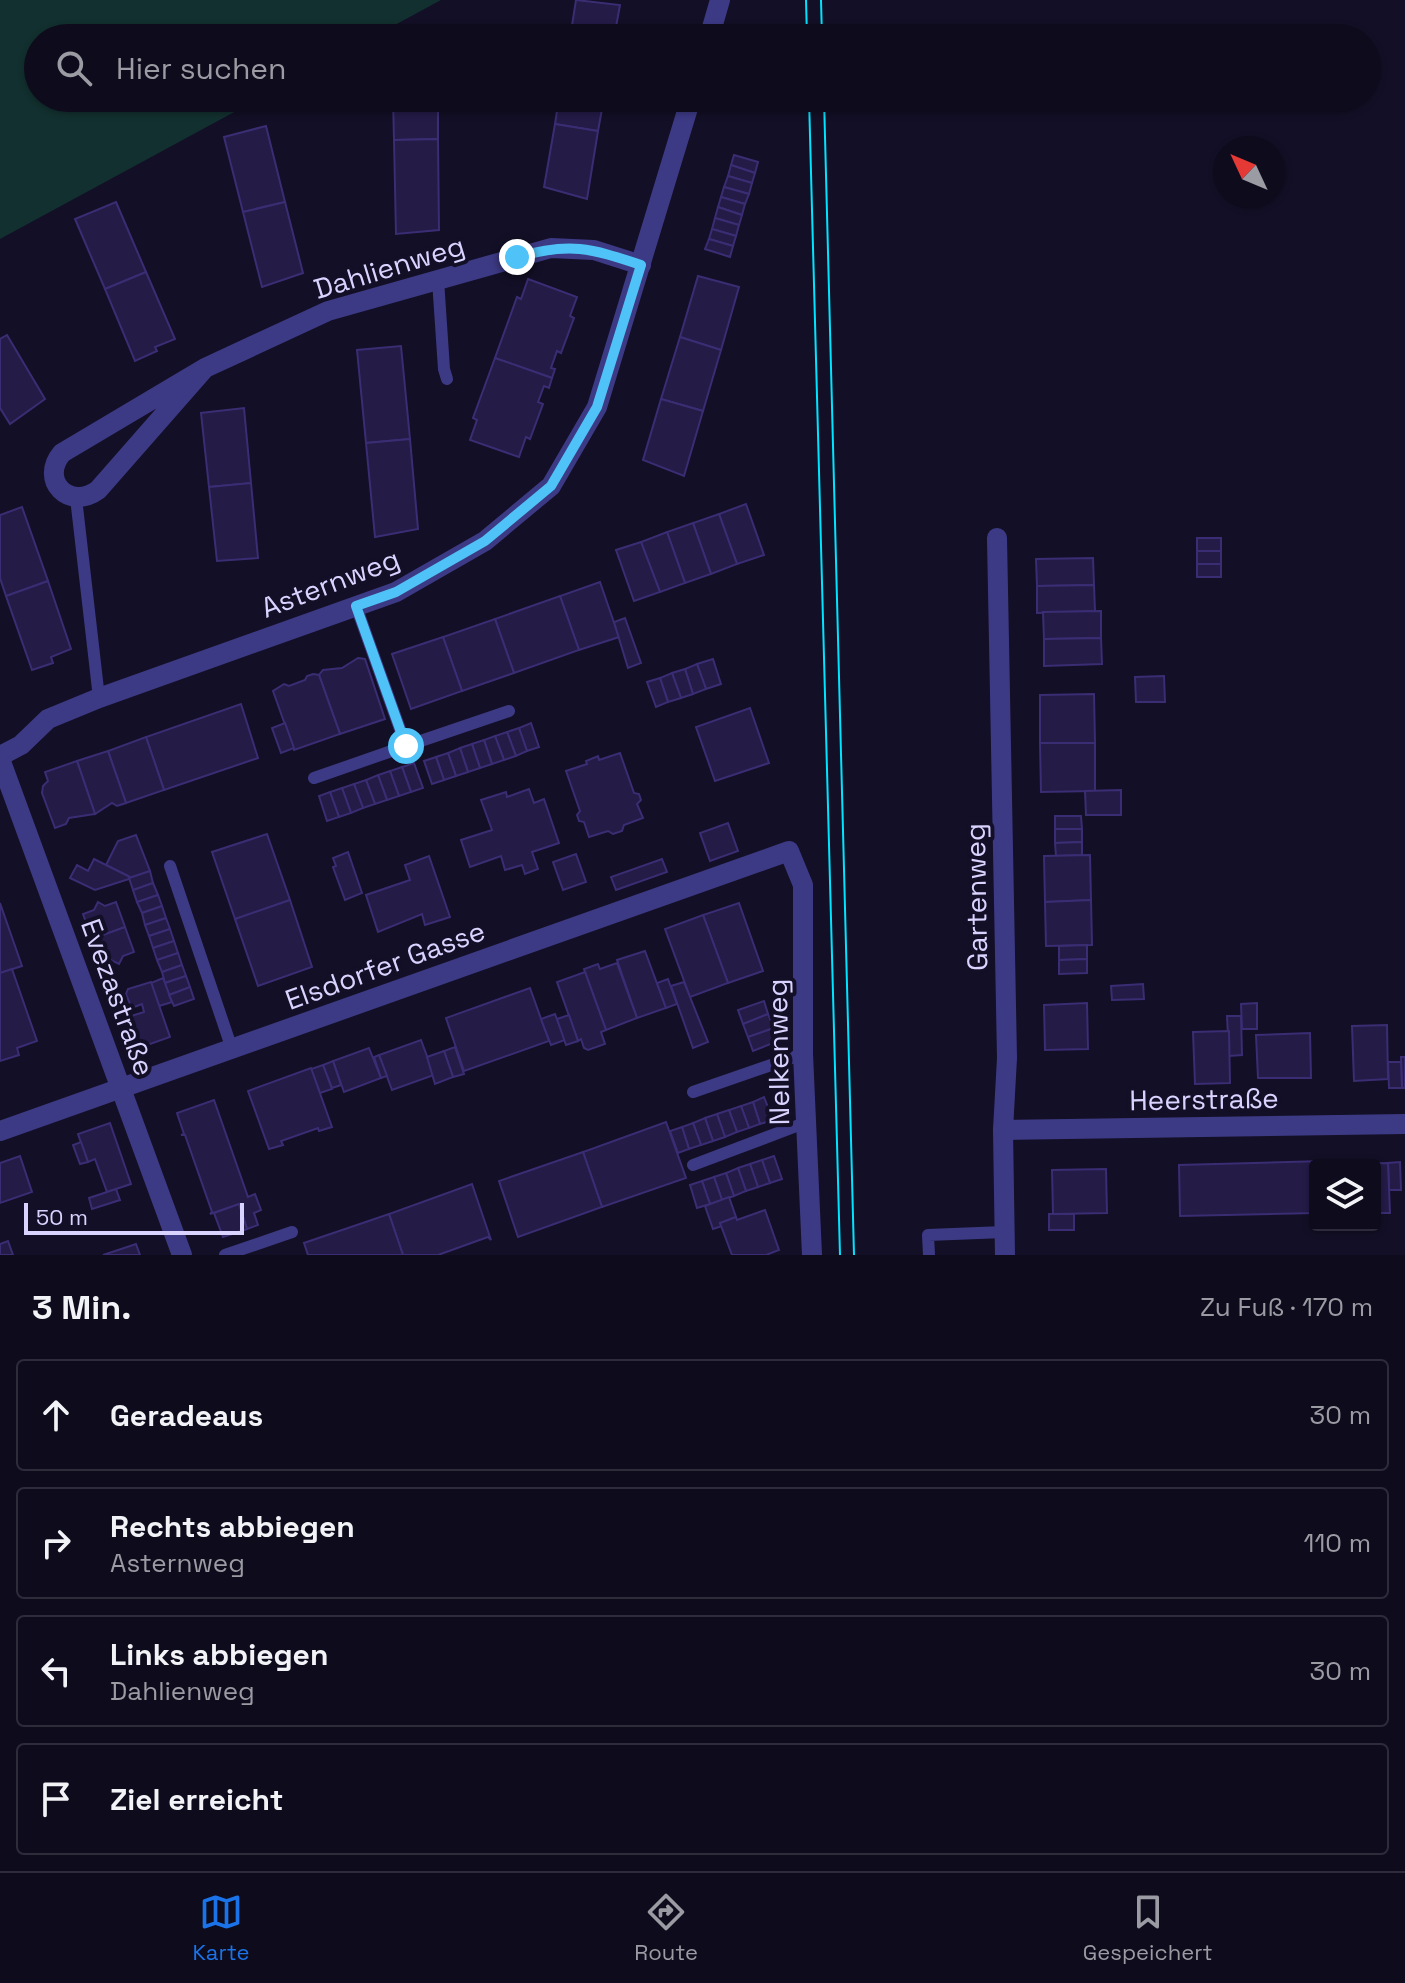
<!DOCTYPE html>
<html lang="de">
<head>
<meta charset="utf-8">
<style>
	:root { --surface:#0e0b1c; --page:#171425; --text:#f1f3f6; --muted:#9b9ba3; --line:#2e2b3b; --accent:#1a73e8 }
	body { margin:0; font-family:"Space Grotesk",sans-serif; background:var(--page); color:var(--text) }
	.controls { position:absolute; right:24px; bottom:24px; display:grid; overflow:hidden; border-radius:8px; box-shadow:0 2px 6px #0004 }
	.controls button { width:72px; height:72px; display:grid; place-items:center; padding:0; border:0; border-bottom:2px solid var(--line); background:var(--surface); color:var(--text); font:40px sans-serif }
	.compass { position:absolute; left:1213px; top:136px; width:72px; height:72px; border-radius:50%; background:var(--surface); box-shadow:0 2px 6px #0004; rotate:314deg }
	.scale { position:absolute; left:24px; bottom:20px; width:220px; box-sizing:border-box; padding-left:8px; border:4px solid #d9d4ff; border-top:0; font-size:22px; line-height:28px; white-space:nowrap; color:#d9d4ff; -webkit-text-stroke:6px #130f26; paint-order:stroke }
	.stop { position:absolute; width:24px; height:24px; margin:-18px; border:6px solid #4fc3f7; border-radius:50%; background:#fff }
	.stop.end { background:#4fc3f7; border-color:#fff; box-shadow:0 2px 8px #0008 }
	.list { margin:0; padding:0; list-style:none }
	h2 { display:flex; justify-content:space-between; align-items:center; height:104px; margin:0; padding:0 32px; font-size:34px }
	h2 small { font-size:26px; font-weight:400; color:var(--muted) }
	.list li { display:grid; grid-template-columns:52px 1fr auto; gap:24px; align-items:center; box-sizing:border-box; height:112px; margin:0 16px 16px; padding:0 16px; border:2px solid var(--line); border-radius:8px }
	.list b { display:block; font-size:30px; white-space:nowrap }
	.list p { margin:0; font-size:26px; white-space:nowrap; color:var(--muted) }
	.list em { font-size:26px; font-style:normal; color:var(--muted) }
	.icon { flex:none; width:44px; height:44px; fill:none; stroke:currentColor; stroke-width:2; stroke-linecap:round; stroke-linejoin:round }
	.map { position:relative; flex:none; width:1405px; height:1255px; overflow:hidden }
	.search { position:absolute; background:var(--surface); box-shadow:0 2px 6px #0004; left:24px; right:24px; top:24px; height:88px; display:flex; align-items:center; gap:20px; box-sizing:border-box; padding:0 28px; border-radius:44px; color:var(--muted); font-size:30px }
	.sheet { height:616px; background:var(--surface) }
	nav { display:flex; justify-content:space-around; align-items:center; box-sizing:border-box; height:112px; border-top:2px solid var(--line); background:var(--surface); font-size:22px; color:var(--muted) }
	nav a { display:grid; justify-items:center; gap:4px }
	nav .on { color:var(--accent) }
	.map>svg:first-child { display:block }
</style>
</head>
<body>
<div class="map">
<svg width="1405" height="1255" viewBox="0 0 1405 1255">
	<rect width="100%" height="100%" fill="#130f26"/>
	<polygon fill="#12302f" points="0,0 441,0 371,38 38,38 38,98 260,98 0,239"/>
	<g fill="#241b47" stroke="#3b2d73" stroke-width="2">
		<polygon points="576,0 620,5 614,38 570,38"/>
		<polygon points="393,98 438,98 438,139 394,140"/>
		<polygon points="559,98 604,98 598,131 555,124"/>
		<polygon points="555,124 598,131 587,199 544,187"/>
		<polygon points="266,126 285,202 243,212 224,137"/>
		<polygon points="438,139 439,230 396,234 394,140"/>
		<polygon points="734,155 758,162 755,173 731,165"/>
		<polygon points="731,165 755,173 752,183 728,176"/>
		<polygon points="728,176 752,183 749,194 724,187"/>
		<polygon points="724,187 749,194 745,204 721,197"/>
		<polygon points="721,197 745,204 742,215 718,207"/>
		<polygon points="116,202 146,272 105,289 75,219"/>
		<polygon points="285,202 303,273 262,287 243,212"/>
		<polygon points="718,207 742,215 739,225 715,218"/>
		<polygon points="715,218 739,225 736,236 712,229"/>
		<polygon points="712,229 736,236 733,246 709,239"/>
		<polygon points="709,239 733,246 730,257 705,249"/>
		<polygon points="146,272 175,339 155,347 157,351 135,361 105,289"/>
		<polygon points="698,276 739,287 721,350 680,337"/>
		<polygon points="528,279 577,297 570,316 574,318 561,353 557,351 551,368 555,369 552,378 495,358 517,297 521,299"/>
		<polygon points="7,335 45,399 10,424 0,408 0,339"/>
		<polygon points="680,337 721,350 703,411 661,399"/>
		<polygon points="401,346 410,439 366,443 357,350"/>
		<polygon points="495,358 552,378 549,388 544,386 538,402 543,404 530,439 526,437 519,457 470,440 477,420 473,418"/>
		<polygon points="661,399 703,411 684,476 643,460"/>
		<polygon points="244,408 251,483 209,487 201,413"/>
		<polygon points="410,439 418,529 375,537 366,443"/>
		<polygon points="251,483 258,558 217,561 209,487"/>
		<polygon points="746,504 764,555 737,564 719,514"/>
		<polygon points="22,507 48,581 6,596 0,578 0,515"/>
		<polygon points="719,514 737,564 711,574 693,523"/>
		<polygon points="693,523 711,574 685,583 667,532"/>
		<polygon points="667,532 685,583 660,592 641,542"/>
		<rect x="1197" y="538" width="24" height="13"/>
		<polygon points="641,542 660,592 634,601 616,550"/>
		<rect x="1197" y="551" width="24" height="13"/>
		<polygon points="1093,558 1094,585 1037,586 1036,559"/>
		<rect x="1197" y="564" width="24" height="13"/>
		<polygon points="48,581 71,649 51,657 53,663 32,670 6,596"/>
		<polygon points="600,582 619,637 579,650 560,596"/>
		<polygon points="1094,585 1095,611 1037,613 1037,586"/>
		<polygon points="560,596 579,650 514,673 495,619"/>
		<polygon points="1101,611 1101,638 1044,639 1043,612"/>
		<polygon points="625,618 641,663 628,668 614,622"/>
		<polygon points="495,619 514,673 462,691 443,637"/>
		<polygon points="443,637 462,691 411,709 392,654"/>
		<polygon points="1101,638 1102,664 1044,666 1044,639"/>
		<polygon points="358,658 365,659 385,719 340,734 319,675 323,670 342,668"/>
		<polygon points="713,659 721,684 706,689 697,664"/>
		<polygon points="697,664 706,689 693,694 685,669"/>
		<polygon points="685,669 693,694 681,698 672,673"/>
		<polygon points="672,673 681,698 668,702 660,678"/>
		<polygon points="313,674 319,675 340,734 294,750 273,691 284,684 289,686 305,680 307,676"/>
		<polygon points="1164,676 1165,702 1136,702 1135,677"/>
		<polygon points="660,678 668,702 656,707 647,682"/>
		<polygon points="1094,694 1095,743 1040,743 1040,695"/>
		<polygon points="241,704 258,758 164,790 146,737"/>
		<polygon points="750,708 769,763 715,781 696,727"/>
		<polygon points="285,723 294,748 281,753 272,728"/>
		<polygon points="531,723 539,747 527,751 519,728"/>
		<polygon points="519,728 527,751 516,756 507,732"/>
		<polygon points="507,732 516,756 504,760 495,736"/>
		<polygon points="495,736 504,760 492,764 484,740"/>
		<polygon points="146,737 164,790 126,803 108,751"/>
		<polygon points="484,740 492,764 480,768 472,744"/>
		<polygon points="1040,743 1095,743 1095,791 1041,792"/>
		<polygon points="472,744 480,768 468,772 460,748"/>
		<polygon points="460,748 468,772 456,776 448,753"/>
		<polygon points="108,751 126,803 117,806 112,803 95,814 77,761"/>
		<polygon points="448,753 456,776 444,780 436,757"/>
		<polygon points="620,753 634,793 639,794 641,800 637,804 643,818 624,825 622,831 613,834 608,831 589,837 584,822 579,821 577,815 580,811 566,771 587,764 586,761 598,756 599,760"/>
		<polygon points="436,757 444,780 432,784 424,761"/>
		<polygon points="77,761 95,814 69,818 66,824 55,828 42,793 43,786 48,781 45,772"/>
		<polygon points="414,763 423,788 411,792 402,767"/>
		<polygon points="402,767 411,792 399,796 390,771"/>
		<polygon points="390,771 399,796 387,800 378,775"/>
		<polygon points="378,775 387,800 375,804 366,780"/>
		<polygon points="366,780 375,804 363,808 354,784"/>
		<polygon points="354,784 363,808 351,813 342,788"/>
		<polygon points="342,788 351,813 339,817 330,792"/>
		<polygon points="529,789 534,803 544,799 559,843 532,852 538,869 525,874 522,865 505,870 501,856 470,867 461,840 492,830 481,800 506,792 507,797"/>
		<polygon points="1121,790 1121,815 1086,815 1085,791"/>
		<polygon points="330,792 339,817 327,821 319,796"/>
		<polygon points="1055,816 1081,816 1082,829 1055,829"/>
		<polygon points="728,823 738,851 710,861 700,833"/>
		<polygon points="1055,829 1082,829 1082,842 1055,843"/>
		<polygon points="267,834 290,900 235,919 212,852"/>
		<polygon points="136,835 150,871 132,878 106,865 118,841"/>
		<polygon points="1082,842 1082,855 1056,856 1055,843"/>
		<polygon points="348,852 362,893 345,900 333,867 336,866 333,858"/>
		<polygon points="576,854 586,882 563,890 553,862"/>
		<polygon points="1090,855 1091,900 1045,902 1044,856"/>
		<polygon points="429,856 450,917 425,925 422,914 378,932 366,895 410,880 405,865"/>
		<polygon points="94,859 132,878 95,890 70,878 77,865 88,871"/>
		<polygon points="662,859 667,872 616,890 611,877"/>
		<polygon points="150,871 153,883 133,890 129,878"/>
		<polygon points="153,883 158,895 137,902 133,890"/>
		<polygon points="158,895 162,906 142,913 137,902"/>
		<polygon points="290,900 312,967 258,986 235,919"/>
		<polygon points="1091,900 1092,945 1046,946 1045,902"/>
		<polygon points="98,902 105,906 116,902 125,927 92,939 83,914 94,910"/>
		<polygon points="0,903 22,966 0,973"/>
		<polygon points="739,903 763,971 728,983 703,915"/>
		<polygon points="162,906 166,918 145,925 142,913"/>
		<polygon points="703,915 728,983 690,997 665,929"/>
		<polygon points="166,918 170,929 149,936 145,925"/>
		<polygon points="125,927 134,952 123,956 119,964 111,960 100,964 92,939"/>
		<polygon points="170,929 174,941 153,948 149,936"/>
		<polygon points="174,941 178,953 157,960 153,948"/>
		<polygon points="1087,945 1087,959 1059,960 1059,946"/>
		<polygon points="645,951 666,1008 637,1018 617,960"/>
		<polygon points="178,953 182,965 162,972 157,960"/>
		<polygon points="1087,959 1087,973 1059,974 1059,960"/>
		<polygon points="617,963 637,1018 606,1030 584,969 598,964 600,969"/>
		<polygon points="182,965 186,976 165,983 162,972"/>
		<polygon points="12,969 37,1041 17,1048 19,1055 0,1061 0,973"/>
		<polygon points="585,972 606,1030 601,1032 605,1044 588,1050 584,1048 581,1039 578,1041 557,982"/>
		<polygon points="186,976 190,987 169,995 165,983"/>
		<polygon points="163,978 172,1002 159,1006 151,983"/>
		<polygon points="668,979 677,1004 666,1008 657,983"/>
		<polygon points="151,982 170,1037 136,1049 125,1018 144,1012 142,1004 134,1007 130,1004 126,994 128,989"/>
		<polygon points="684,982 708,1042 693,1048 671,986"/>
		<polygon points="1143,984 1144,999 1112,1000 1111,986"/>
		<polygon points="190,987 194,999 174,1006 169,995"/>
		<polygon points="530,988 549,1041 464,1071 446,1018"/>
		<polygon points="764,1001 768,1014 743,1024 738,1010"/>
		<polygon points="1087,1003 1088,1049 1045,1050 1044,1005"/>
		<polygon points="1257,1003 1257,1029 1242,1029 1241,1004"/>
		<polygon points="555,1014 565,1040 551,1045 541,1019"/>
		<polygon points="768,1014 774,1028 748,1037 743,1024"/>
		<polygon points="569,1015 578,1041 566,1045 557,1019"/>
		<polygon points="1227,1016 1241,1016 1242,1055 1229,1056"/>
		<polygon points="1387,1025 1388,1079 1354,1081 1352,1026"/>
		<polygon points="774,1028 778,1041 753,1051 748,1037"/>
		<polygon points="1229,1031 1230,1083 1195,1084 1193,1032"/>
		<polygon points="1310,1033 1311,1078 1258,1078 1256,1035"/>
		<polygon points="421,1040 434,1075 392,1090 379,1055"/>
		<polygon points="455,1047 464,1074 453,1077 444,1051"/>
		<polygon points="369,1048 381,1078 344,1092 333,1061"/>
		<polygon points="444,1051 453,1077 435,1084 427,1057"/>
		<polygon points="379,1055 387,1076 381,1078 374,1057"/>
		<polygon points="1401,1057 1405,1057 1405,1088 1402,1088"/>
		<polygon points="333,1061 341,1085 332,1088 323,1065"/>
		<polygon points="1388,1062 1401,1062 1402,1088 1389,1088"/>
		<polygon points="323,1065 332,1089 320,1093 311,1069"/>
		<polygon points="311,1068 332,1127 319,1131 318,1128 281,1141 283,1145 269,1149 248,1091"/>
		<polygon points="764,1097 773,1120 760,1124 753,1102"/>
		<polygon points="214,1100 248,1197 255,1194 261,1210 254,1213 258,1225 247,1229 239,1204 210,1214 212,1212 185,1135 181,1135 184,1134 177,1113"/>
		<polygon points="753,1102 760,1124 749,1128 741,1106"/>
		<polygon points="741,1106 749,1128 737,1132 729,1110"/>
		<polygon points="729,1110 737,1132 725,1137 717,1114"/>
		<polygon points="717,1114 725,1137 713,1141 705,1118"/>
		<polygon points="705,1118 713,1141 701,1145 693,1123"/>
		<polygon points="666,1122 686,1178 602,1207 583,1152"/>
		<polygon points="110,1123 131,1184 107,1192 95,1159 88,1162 78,1134"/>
		<polygon points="693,1123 701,1145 689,1149 682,1127"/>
		<polygon points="682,1127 689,1149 678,1153 670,1131"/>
		<polygon points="81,1142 88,1162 80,1164 73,1145"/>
		<polygon points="583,1152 602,1207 518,1237 499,1181"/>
		<polygon points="20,1156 32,1192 0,1203 0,1163"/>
		<polygon points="774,1156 782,1179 770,1183 762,1160"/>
		<polygon points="762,1160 770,1183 758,1187 750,1164"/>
		<polygon points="1323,1161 1323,1165 1315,1165 1315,1213 1180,1216 1179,1165"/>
		<polygon points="1400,1162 1401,1190 1389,1190 1388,1163"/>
		<polygon points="1388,1163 1390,1213 1375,1213 1375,1165 1348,1164"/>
		<polygon points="750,1164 758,1187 746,1191 738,1168"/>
		<polygon points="738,1168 746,1191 734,1196 726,1173"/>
		<polygon points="1106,1169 1107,1213 1053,1214 1052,1170"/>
		<polygon points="726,1173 734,1196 722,1200 714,1177"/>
		<polygon points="714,1177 722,1200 710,1204 702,1181"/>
		<polygon points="702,1181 710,1204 697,1208 690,1185"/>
		<polygon points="472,1184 491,1240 488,1237 438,1255 403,1255 389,1214"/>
		<polygon points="116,1189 120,1200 92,1209 89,1198"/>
		<polygon points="729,1197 736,1217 720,1223 722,1226 713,1229 705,1206"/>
		<polygon points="239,1204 247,1229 223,1237 214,1213"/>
		<polygon points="765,1210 779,1250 766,1255 732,1255 720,1223 736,1217 737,1220"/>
		<polygon points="389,1214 403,1255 308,1255 304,1243"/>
		<rect x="1049" y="1214" width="25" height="16"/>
		<polygon points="8,1241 13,1255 0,1255 0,1244"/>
		<polygon points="136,1244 140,1255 103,1255"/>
	</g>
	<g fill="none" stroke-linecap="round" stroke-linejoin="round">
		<g stroke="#3d3a85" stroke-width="12">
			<polyline points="438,280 444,369 447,379"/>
			<polyline points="76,498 99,698"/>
			<polyline points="356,606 406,746 509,711"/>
			<polyline points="314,778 406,746"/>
			<polyline points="170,866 232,1049"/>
			<polyline points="693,1092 803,1054"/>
			<polyline points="693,1165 807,1122"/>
			<polyline points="225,1255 292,1232"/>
			<polyline points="929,1255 928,1235 1004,1232"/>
		</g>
		<g stroke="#3d3a85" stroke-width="20">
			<polyline points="709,38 720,0"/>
			<path d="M205 368 98 490C69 511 39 480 62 453L205 368 328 311 551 248 594 250 641 265"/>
			<polyline points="997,538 1007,1058 1003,1130 1005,1255"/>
			<polyline points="0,756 21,745 48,719 99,698 396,592 485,541 551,486 597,407 691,98"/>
			<polyline points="0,759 182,1255"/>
			<polyline points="1003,1130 1405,1124"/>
			<polyline points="0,1131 789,851 803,885 803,1054 812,1255"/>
		</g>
		<g stroke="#00e5ff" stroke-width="2">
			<polyline points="806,0 807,38"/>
			<polyline points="821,0 822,38"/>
			<polyline points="809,98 840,1255"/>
			<polyline points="824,98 854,1255"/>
		</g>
	</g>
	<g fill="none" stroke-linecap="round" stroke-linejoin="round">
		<path stroke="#4fc3f7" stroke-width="10" d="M406 746 356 606 396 592 485 541 551 486 597 407 641 265C590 248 570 242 517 257"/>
	</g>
	<g text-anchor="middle" stroke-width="8" stroke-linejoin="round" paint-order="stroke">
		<g font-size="28" fill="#d9d4ff" stroke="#130f26">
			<text transform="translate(389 267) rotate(-17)" y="10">Dahlienweg</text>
			<text transform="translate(330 583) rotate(-21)" y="10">Asternweg</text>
			<text transform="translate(976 897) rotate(-91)" y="10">Gartenweg</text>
			<text transform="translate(385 965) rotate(-20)" y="10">Elsdorfer Gasse</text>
			<text transform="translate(118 997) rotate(70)" y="10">Evezastraße</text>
			<text transform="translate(778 1052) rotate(-91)" y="10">Nelkenweg</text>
			<text transform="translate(1204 1099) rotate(-1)" y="10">Heerstraße</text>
		</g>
	</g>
</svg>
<div class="controls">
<button><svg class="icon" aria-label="layers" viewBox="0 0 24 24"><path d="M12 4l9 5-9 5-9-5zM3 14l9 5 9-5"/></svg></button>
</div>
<svg class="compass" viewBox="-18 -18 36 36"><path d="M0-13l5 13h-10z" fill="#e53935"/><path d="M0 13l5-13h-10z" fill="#9b9ba3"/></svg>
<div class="scale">50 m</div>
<div class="stop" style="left:406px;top:746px"></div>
<div class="stop end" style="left:517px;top:257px"></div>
<div class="search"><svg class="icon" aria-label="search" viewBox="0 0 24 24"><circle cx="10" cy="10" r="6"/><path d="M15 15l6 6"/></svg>Hier suchen</div>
</div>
<section class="sheet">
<h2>3 Min.<small>Zu Fuß · 170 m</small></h2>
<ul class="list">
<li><svg class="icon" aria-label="ahead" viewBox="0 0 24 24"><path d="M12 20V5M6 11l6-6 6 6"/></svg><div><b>Geradeaus</b></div><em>30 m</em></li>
<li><svg class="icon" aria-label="right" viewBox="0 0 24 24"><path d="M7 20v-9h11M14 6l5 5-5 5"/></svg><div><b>Rechts abbiegen</b><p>Asternweg</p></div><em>110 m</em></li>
<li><svg class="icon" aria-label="left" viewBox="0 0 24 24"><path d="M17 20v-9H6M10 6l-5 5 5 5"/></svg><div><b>Links abbiegen</b><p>Dahlienweg</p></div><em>30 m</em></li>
<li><svg class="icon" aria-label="arrive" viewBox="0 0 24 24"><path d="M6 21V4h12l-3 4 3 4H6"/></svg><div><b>Ziel erreicht</b></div></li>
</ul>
</section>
<nav>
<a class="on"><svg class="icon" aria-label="map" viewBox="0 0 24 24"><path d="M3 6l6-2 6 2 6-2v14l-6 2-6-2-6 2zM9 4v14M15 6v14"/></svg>Karte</a>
<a><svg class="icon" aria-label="directions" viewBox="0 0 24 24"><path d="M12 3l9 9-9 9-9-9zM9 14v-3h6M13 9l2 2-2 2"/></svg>Route</a>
<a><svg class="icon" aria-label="saved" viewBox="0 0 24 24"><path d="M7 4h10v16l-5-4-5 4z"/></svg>Gespeichert</a>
</nav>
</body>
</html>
